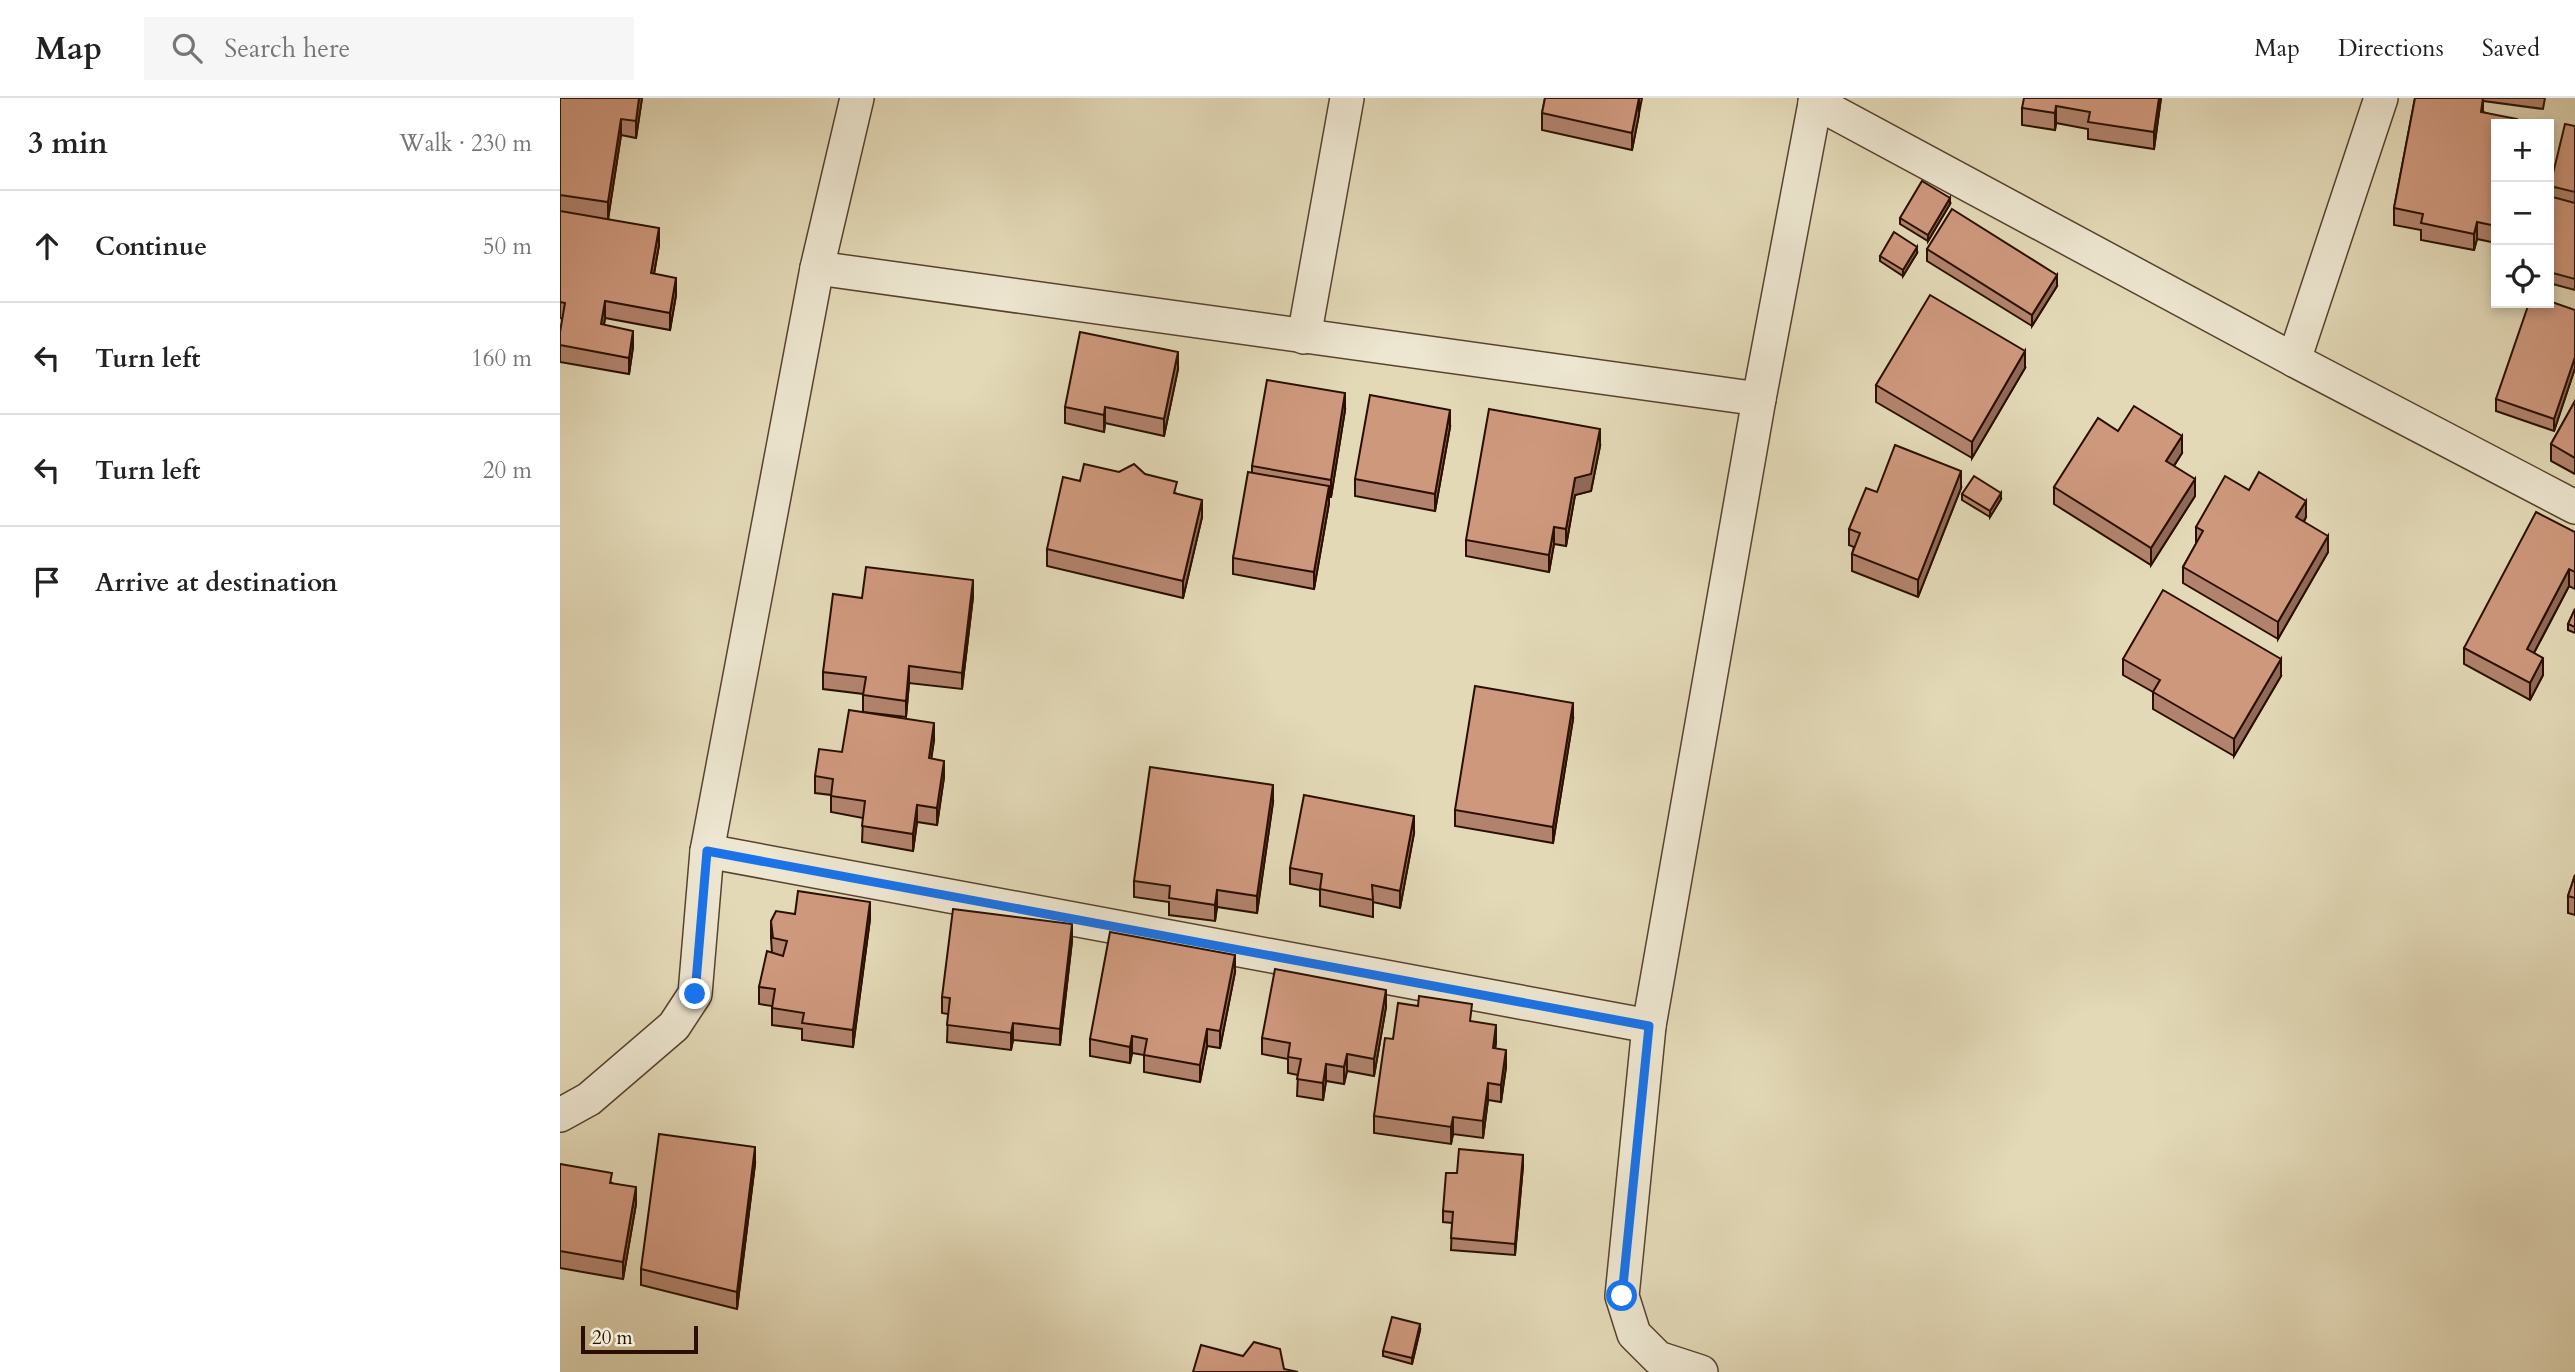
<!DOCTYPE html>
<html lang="en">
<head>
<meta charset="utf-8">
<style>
	:root { --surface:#fff; --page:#f6f6f6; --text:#222; --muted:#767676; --line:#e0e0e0 }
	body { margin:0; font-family:Cardo,serif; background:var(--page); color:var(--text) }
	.controls { position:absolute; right:21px; top:21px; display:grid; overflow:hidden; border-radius:0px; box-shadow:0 4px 10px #0003 }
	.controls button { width:63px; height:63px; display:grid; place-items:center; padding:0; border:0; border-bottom:2px solid var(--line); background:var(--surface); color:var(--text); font:35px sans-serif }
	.scale { position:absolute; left:21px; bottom:18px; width:117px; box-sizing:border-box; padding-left:7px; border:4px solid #2a0f00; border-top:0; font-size:19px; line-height:24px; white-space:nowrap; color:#2a0f00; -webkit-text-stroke:5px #ede6d0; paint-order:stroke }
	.stop { position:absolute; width:21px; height:21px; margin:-16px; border:5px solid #1a73e8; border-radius:50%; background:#fff }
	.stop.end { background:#1a73e8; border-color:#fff; box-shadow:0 2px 7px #0008 }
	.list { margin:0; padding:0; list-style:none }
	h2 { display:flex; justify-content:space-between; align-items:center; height:91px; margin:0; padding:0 28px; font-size:30px }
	h2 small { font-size:23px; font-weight:400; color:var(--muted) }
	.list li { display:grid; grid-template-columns:46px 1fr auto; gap:21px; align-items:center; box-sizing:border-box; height:112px; padding:0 28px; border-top:2px solid var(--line) }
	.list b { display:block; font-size:26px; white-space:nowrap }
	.list em { font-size:23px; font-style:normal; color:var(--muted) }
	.icon { flex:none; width:38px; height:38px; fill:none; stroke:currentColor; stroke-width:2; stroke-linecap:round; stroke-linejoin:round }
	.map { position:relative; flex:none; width:2015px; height:1274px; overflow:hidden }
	header { display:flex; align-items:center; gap:42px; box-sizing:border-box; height:98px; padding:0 35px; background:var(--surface); border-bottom:2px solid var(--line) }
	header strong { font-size:33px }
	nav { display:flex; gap:38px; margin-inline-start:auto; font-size:24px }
	.search { width:490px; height:63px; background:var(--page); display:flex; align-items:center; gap:18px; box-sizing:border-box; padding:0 24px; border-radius:0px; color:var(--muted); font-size:26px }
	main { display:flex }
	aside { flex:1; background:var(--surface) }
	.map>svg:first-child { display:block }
</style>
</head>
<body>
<header>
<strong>Map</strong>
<div class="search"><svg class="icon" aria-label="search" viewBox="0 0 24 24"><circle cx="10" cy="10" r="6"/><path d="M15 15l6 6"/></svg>Search here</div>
<nav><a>Map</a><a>Directions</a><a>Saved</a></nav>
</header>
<main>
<aside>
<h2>3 min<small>Walk · 230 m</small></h2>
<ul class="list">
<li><svg class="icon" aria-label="ahead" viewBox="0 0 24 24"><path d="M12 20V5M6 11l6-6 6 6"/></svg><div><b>Continue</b></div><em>50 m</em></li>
<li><svg class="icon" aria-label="left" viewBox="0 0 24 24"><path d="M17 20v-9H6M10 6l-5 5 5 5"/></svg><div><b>Turn left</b></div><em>160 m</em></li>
<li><svg class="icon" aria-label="left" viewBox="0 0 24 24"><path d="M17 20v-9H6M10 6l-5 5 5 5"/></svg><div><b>Turn left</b></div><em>20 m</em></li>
<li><svg class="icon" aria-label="arrive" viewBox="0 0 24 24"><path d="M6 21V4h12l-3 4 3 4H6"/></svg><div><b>Arrive at destination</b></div></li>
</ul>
</aside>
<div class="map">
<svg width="2015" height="1274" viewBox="0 0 2015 1274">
	<rect width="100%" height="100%" fill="#e3d9b7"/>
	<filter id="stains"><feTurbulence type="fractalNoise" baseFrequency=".00286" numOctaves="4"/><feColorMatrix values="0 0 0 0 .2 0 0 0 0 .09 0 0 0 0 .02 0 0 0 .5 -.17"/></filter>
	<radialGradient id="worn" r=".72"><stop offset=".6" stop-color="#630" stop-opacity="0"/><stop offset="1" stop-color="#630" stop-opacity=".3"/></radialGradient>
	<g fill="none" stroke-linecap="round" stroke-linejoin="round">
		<defs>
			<g id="minor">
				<polyline points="1255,4 1734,262 2015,409"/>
				<polyline points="257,170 1199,301"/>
				<polyline points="744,239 787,0"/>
				<polyline points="1734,262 1821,0"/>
				<polyline points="147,753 1089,928"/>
				<polyline points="0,1017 29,1001 114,928 135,896 147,753 257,170 297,0"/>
				<polyline points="1141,1274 1098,1260 1074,1236 1062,1198 1089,928 1199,301 1256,0"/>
			</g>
		</defs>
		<use href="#minor" stroke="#58422e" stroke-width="36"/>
		<use href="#minor" stroke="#ede6d0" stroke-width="33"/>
	</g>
	<g fill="#b1836c" stroke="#2a0f00" stroke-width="2">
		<polygon points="0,0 82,0 76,40 61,37 48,121 99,147 94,176 116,197 110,232 45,220 44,227 73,249 69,276 0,264 0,234 3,221 0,220"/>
		<polygon points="985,0 1082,0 1072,52 982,32 982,15"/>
		<polygon points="1601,0 1594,51 1528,41 1528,31 1496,25 1495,32 1462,27 1462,10"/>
		<polygon points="1855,0 1985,0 1983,11 1923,3 1923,14 1957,26 1936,26 1936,145 1917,141 1914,152 1861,142 1861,132 1834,127 1834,110"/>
		<polygon points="2015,28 2015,192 1989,185 1990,88"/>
		<polygon points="1390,106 1368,143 1340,126 1340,120"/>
		<polygon points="1367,151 1497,188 1472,228 1367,163"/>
		<polygon points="1357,155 1343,178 1320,163 1320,158"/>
		<polygon points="2015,212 2015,270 1994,333 1936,313 1936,301"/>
		<polygon points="1465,270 1412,360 1316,304 1316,287"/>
		<polygon points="618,271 604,338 545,325 544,334 505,325 505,309"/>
		<polygon points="2015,303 2015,376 1991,363 1991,346"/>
		<polygon points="785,312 771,399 769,399 769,405 754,491 673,476 673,460 692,375 692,368"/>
		<polygon points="890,329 875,413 795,398 795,381"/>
		<polygon points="1558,333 1622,355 1614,368 1635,398 1591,467 1494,406 1494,389"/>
		<polygon points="1040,348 1031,393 1015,397 1006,448 994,446 989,474 906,458 906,442"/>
		<polygon points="559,374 585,376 617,396 642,419 623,500 487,468 487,451"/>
		<polygon points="1401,390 1358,499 1292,473 1292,456 1294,449 1289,447 1289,431"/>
		<polygon points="1689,392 1746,419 1744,424 1768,454 1718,541 1623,485 1623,469 1636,446 1636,429"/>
		<polygon points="1402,396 1441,401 1430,419 1402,402"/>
		<polygon points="2015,434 2015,491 2009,488 1974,555 1983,577 1970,602 1904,566 1904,550"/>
		<polygon points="413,499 402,591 349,585 346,619 303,614 303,596 263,591 263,574 302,500"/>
		<polygon points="2015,511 2015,535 2008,532 2008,526"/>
		<polygon points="1563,561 1721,578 1674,658 1593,611 1593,594 1563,577"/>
		<polygon points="1013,621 993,745 895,728 895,712"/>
		<polygon points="374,642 371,660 384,679 377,727 357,724 353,753 302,744 303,720 271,714 271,697 255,695 255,678 282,654"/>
		<polygon points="713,704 697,815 657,809 655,823 609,817 609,804 574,799 574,783"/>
		<polygon points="854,735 840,810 813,804 813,819 760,808 760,792 730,786 730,770"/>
		<polygon points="2015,777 2015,817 2008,815 2008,798"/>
		<polygon points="235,816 310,821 293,949 242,942 242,931 212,927 212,908 199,906 199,889 212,855 211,840 211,823"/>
		<polygon points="512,843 500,947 453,942 451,952 387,944 388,916 382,915 382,899"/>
		<polygon points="675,874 660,950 647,948 640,984 584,974 584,957 572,955 570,965 530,958 530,941"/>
		<polygon points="826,909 814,978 787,973 784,986 766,983 763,1002 737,998 738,977 728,975 728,961 702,956 702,940"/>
		<polygon points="912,924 936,944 935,951 946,969 941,1004 928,1002 923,1040 893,1036 891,1046 814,1035 814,1018 833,941"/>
		<polygon points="0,1066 52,1085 76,1106 63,1181 0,1170"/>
		<polygon points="195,1066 177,1211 81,1187 81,1171"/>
		<polygon points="963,1068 955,1157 891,1152 892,1125 883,1124 883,1113 897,1075"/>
		<polygon points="860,1232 852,1266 823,1258 823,1253"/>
	</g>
	<g fill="#906a58" stroke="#2a0f00" stroke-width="2">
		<polygon points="79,0 82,0 76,40 76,23"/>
		<polygon points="1079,0 1079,17 1072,52 1072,35"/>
		<polygon points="1599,0 1601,0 1594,51 1594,34"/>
		<polygon points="1496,8 1496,25 1495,32 1495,15"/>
		<polygon points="61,21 61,37 48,121 48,104"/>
		<polygon points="1390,100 1390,106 1368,143 1368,137"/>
		<polygon points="1917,124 1917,141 1914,152 1914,136"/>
		<polygon points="99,130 99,147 91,192 91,175"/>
		<polygon points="1357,149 1357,155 1343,178 1343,172"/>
		<polygon points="1497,177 1497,188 1472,228 1472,217"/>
		<polygon points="116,180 116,197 110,232 110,215"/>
		<polygon points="45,203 45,220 41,243 41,226"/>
		<polygon points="73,233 73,249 69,276 69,260"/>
		<polygon points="1465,253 1465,270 1412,360 1412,344"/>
		<polygon points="618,254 618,271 604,338 604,321"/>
		<polygon points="2015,259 2015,270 1994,333 1994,321"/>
		<polygon points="785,295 785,312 771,399 771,382"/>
		<polygon points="545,309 545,325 544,334 544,317"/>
		<polygon points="890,312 890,329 875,413 875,396"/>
		<polygon points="1040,331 1040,348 1031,393 1015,397 1006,448 1006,431 1015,380"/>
		<polygon points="1622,338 1622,355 1606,380 1606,363"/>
		<polygon points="1401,373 1401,390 1358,499 1358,482"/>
		<polygon points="1635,381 1635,398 1591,467 1591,450"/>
		<polygon points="769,388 769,405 754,491 754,474"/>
		<polygon points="1441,395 1441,401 1430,419 1430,413"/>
		<polygon points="642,402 642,419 623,500 623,483"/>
		<polygon points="1746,403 1746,419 1736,436 1736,419"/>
		<polygon points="994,429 994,446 989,474 989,457"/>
		<polygon points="1768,438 1768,454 1718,541 1718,524"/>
		<polygon points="2009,471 2009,488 1967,568 1967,551"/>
		<polygon points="413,482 413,499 402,591 402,575"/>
		<polygon points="1983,560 1983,577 1970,602 1970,585"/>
		<polygon points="1721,561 1721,578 1674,658 1674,641"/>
		<polygon points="349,568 349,585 346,619 346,603"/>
		<polygon points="1013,605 1013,621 993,745 993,729"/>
		<polygon points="374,625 374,642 369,677 369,660"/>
		<polygon points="384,663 384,679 377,727 377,710"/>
		<polygon points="713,687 713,704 697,815 697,798"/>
		<polygon points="357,707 357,724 353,753 353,736"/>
		<polygon points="854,718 854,735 840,810 840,793"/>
		<polygon points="657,792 657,809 655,823 655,807"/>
		<polygon points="310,804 310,821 293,949 293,932"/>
		<polygon points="512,826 512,843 500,947 500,931"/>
		<polygon points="675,857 675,874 660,950 660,933"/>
		<polygon points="826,892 826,909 814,978 814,961"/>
		<polygon points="453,925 453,942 451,952 451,935"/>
		<polygon points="936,927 936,944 933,967 933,950"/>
		<polygon points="647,931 647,948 640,984 640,967"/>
		<polygon points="572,938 572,955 570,965 570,949"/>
		<polygon points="946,952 946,969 941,1004 941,987"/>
		<polygon points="787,956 787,973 784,986 784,969"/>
		<polygon points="766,966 766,983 763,1002 763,985"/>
		<polygon points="928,985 928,1002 923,1040 923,1023"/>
		<polygon points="893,1019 893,1036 891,1046 891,1029"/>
		<polygon points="195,1049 195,1066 177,1211 177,1194"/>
		<polygon points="963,1057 963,1068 955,1157 955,1146"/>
		<polygon points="76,1089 76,1106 63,1181 63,1164"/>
		<polygon points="860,1226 860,1232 852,1266 852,1260"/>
	</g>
	<g fill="#ce987d" stroke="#2a0f00" stroke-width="2">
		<polygon points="0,0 79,0 76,23 61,21 48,104 0,97"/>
		<polygon points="985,0 1079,0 1072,35 982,15"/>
		<polygon points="1464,0 1599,0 1594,34 1528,24 1530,14 1496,8 1495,15 1462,10"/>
		<polygon points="1855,0 1923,0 1921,14 1957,21 1956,26 1936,26 1936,128 1917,124 1914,136 1861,125 1863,116 1834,110"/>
		<polygon points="2005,26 2015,28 2015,94 1990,88"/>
		<polygon points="1362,83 1390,100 1368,137 1340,120"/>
		<polygon points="1989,98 2015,105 2015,181 1989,174"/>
		<polygon points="1392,111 1497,177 1472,217 1367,151"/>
		<polygon points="0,113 99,130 91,175 116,180 110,215 45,203 41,226 73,233 69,260 0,247 0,234 5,205 0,204"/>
		<polygon points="1334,134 1357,149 1343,172 1320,158"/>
		<polygon points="1370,197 1465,253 1412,344 1316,287"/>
		<polygon points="1989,203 2015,212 2015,259 1994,321 1936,301 1969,205 1989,205"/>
		<polygon points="520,234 618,254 604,321 545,309 544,317 505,309"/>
		<polygon points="707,282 785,295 771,382 692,368"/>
		<polygon points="810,297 890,312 875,396 795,381"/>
		<polygon points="2015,303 2015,360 1991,346"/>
		<polygon points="1574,308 1622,338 1606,363 1635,381 1591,450 1494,389 1538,320 1558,333"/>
		<polygon points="929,311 1040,331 1031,376 1015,380 1006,431 994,429 989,457 906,442"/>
		<polygon points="1335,347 1401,373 1358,482 1292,456 1300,435 1289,431 1306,390 1317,394"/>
		<polygon points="524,366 559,374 574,366 585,376 617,384 614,395 642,402 623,483 487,451 503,379 520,383"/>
		<polygon points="688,374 769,388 754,474 673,460"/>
		<polygon points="1699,374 1746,403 1736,419 1768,438 1718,524 1623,469 1643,433 1636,429 1665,378 1689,392"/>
		<polygon points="1414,378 1441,395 1430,413 1402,396"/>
		<polygon points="1976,414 2015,434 2015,474 2009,471 1967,551 1983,560 1970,585 1904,550"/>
		<polygon points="306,469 413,482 402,575 349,568 346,603 303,597 306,579 263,574 273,496 302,500"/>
		<polygon points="1603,492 1721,561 1674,641 1593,594 1600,582 1563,561"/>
		<polygon points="2015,511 2015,529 2008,526"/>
		<polygon points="915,588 1013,605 993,729 895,712"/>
		<polygon points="289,612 374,625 369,660 384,663 377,710 357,707 353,736 302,728 305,703 271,698 273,681 255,678 259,651 282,654"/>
		<polygon points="590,669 713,687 697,798 657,792 655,807 609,800 610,788 574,783"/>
		<polygon points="744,697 854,718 840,793 812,787 813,802 760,791 762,776 730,770"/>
		<polygon points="2015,777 2015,800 2008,798"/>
		<polygon points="238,793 310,804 293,932 242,925 244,915 212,910 215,891 199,889 207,853 223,858 227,843 213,840 211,823 216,813 235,816"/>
		<polygon points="393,811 512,826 500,931 453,925 451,935 387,927 390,900 382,899"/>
		<polygon points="550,834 675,857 660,933 647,931 640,967 584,957 587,941 572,938 570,949 530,941"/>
		<polygon points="715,871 826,892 814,961 787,956 784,969 766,966 763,985 737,981 741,961 728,959 730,945 702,940"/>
		<polygon points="859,898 912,906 910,923 936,927 933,950 946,952 941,987 928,985 923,1023 893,1019 891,1029 814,1018 825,940 833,941 838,905 858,908"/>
		<polygon points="99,1036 195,1049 177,1194 81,1171"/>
		<polygon points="899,1051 963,1057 955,1146 891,1140 893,1114 883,1113 886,1075 897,1075"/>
		<polygon points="0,1066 52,1075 50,1085 76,1089 63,1164 0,1153"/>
		<polygon points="832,1219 860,1226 852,1260 823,1253"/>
		<polygon points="694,1244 720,1251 724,1271 738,1274 633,1274 641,1247 683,1258"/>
	</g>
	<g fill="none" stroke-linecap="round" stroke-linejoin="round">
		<polyline stroke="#1a73e8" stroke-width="9" points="135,896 147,753 1089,928 1062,1198"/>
	</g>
	<rect width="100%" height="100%" filter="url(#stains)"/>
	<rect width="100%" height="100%" fill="url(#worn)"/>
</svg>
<div class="controls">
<button>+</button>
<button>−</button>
<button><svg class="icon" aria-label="locate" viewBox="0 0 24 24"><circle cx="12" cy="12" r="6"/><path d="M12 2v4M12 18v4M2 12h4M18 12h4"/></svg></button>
</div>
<div class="scale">20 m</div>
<div class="stop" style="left:1062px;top:1198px"></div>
<div class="stop end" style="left:135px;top:896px"></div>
</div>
</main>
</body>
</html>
